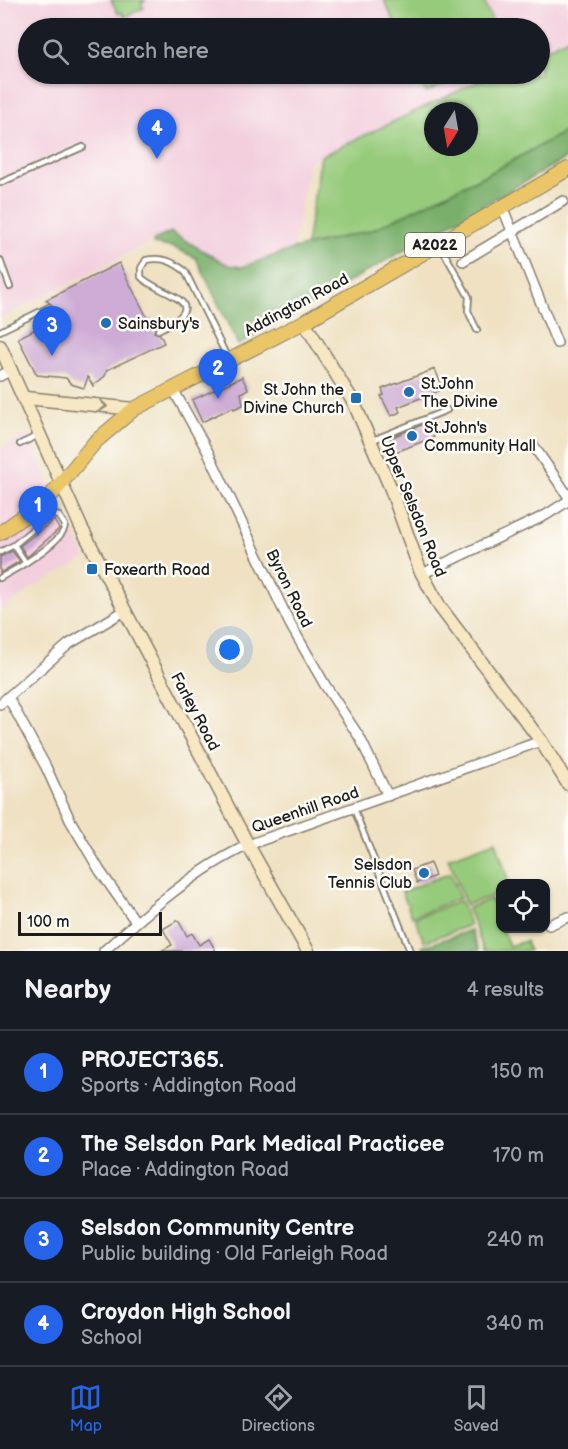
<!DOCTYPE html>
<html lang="en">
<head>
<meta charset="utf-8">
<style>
	:root { --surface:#171b24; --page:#20242c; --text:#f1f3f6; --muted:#9ea1a6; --line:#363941; --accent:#2563eb }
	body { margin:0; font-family:"Balsamiq Sans",sans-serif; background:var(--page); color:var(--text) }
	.controls { position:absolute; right:18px; bottom:18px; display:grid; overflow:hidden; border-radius:12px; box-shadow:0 2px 4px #0004 }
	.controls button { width:54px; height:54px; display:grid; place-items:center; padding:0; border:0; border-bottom:2px solid var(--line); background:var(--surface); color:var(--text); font:30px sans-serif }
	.compass { position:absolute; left:424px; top:102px; width:54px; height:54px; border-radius:50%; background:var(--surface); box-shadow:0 2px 4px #0004; rotate:191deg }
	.scale { position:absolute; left:18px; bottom:15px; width:144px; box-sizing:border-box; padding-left:6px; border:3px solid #1c1c1c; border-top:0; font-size:16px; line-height:21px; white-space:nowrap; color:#1c1c1c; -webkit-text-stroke:4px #fdfcf7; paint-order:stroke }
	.you { position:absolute; left:230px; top:650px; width:21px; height:21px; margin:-15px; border:4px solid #fff; border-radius:50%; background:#1a73e8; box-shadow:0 0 0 9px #1a73e833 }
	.badge { display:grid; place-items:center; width:39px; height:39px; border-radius:50%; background:var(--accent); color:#fff; font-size:20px; font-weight:700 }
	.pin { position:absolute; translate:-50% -50px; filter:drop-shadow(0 2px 3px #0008) }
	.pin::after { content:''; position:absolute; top:32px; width:21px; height:18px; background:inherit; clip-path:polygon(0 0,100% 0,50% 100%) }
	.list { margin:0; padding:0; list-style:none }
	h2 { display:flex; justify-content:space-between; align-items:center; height:78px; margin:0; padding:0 24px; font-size:26px }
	h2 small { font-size:20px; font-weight:400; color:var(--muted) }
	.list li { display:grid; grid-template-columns:39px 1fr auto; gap:18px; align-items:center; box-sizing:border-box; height:84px; padding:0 24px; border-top:2px solid var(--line) }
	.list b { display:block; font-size:22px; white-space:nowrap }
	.list p { margin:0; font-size:20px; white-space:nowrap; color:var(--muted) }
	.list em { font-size:20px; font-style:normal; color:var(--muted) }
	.icon { flex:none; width:33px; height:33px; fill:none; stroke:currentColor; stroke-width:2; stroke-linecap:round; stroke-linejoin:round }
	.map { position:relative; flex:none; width:568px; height:951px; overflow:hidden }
	.search { position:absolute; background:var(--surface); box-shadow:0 2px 4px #0004; left:18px; right:18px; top:18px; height:66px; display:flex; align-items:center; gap:15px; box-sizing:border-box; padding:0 21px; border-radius:33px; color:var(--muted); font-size:22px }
	.sheet { height:414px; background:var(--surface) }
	nav { display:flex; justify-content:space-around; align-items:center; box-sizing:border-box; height:84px; border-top:2px solid var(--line); background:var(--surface); font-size:16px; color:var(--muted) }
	nav a { display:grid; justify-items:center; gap:3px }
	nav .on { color:var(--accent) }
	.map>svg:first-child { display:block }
</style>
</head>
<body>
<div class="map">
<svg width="568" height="951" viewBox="0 0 568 951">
	<rect width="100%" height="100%" fill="#fdfcf7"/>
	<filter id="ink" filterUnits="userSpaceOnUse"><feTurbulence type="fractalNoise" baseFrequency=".0167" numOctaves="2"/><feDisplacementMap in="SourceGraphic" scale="12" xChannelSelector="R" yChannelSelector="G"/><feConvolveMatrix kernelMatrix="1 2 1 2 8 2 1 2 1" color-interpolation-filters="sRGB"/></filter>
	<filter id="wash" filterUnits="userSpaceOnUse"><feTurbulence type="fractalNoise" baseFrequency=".008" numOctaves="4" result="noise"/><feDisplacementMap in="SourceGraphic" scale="24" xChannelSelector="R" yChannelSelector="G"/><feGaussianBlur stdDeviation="1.35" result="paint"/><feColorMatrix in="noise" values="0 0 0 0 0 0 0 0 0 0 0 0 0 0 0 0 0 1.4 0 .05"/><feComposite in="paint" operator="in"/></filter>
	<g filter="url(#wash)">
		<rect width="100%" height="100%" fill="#efe1c2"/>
		<g fill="#f3cfde">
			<polygon points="0,0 568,0 568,38 540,52 540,28 28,28 28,74 494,74 309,162 293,249 242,267 228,265 171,232 0,318"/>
			<polygon points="28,434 53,492 86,558 36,586 0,611 0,449"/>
		</g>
		<g fill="#97cb7b" stroke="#5a744c" stroke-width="1.5" fill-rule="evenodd">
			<polygon points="111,0 147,0 141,3 144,8 124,17 122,12 118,14"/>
			<polygon points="384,0 483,0 496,28 397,28"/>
			<path d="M568 38V130L492 172 372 230 306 246 321 156 494 74H540V52ZM433 111H469V147H433Z"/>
			<polygon points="417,74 468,74 426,93"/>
			<polygon points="496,841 509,883 500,884 500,893 466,905 448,858"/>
			<polygon points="450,873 460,898 412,917 402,892"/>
			<polygon points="491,899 509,946 526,941 529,951 484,951 468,908"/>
			<polygon points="461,901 470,925 424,942 415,918"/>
		</g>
		<g fill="#79af6b" stroke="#4a6644" stroke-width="1.5">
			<polygon points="568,130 568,157 238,345 196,258 175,248 153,244 154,240 171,232 228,265 242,267 293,249 372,230 492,172"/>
			<polygon points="471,930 479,951 423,951 422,947"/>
		</g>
		<g id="blocks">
			<g fill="#cdabd5">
				<polygon points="119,263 149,321 153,319 156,326 154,332 160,334 164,343 107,370 105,376 93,386 88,377 84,388 71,384 66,378 37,375 18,338 55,319 51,311 53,306 46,300"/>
				<polygon points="435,369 443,389 398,407 400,412 391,416 381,396 384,395 382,389"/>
				<polygon points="242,377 248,389 241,393 243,405 234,409 233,407 202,422 192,400"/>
				<polygon points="429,422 434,437 396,452 390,438"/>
				<polygon points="54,520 59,529 27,557 20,546"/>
				<polygon points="12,551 20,561 0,573 0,557"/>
				<polygon points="430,863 435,876 417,883 412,870"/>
				<polygon points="178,920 187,936 192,933 199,945 209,939 216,951 161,951 172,945 163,929"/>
			</g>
		</g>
	</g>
	<g filter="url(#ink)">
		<use href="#blocks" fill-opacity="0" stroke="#867e6f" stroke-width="1.5"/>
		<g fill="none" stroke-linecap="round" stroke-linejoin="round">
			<defs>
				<g id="lane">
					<polyline points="0,183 83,147"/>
					<polyline points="440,245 469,297 468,311 477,330"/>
					<polyline points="0,260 10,287"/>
					<path d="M158 330C219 301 158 295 141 277V268L146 260C163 257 172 261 185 271L228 359"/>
					<polyline points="0,331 49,307"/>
					<polyline points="373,440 447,410"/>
					<polyline points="20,444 39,435"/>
					<polyline points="14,545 26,563"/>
					<path d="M0 552 14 545 51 514 59 516 65 525C65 541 15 570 0 578"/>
					<polyline points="354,809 410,951"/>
				</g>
				<g id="street">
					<polyline points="502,206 557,343"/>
					<polyline points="463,261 563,201"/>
					<polyline points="0,376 11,370"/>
					<polyline points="173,389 208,452 290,624 325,685 360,738 388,796"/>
					<polyline points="533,445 568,496"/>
					<polyline points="422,574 546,515 568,501"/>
					<polyline points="8,697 46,767 70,820 100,871 136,922"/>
					<polyline points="0,704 69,644 126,610"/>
					<polyline points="549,925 568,917"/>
					<path d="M104 951C147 912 195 870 248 845L541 741"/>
				</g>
				<g id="secondary">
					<polyline points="304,322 354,403 391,489 420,570 440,607 541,741 568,784"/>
					<polyline points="0,346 81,527 248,845 308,951"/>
					<polyline points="26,398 134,409"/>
				</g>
				<polyline id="primary" points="0,533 48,499 95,442 134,409 304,322 568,169"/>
			</defs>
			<use href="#lane" stroke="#867e6f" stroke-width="8"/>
			<use href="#street" stroke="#867e6f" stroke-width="12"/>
			<use href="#secondary" stroke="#867e6f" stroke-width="15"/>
			<use href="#primary" stroke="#867e6f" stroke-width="16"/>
			<use href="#lane" stroke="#fff" stroke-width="4.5"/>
			<use href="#street" stroke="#fff" stroke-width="9"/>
			<use href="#secondary" stroke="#f7e8c3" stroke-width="12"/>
			<use href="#primary" stroke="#eac669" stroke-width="14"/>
		</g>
		<defs><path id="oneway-chevron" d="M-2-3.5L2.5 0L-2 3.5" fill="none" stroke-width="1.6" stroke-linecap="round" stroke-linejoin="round" transform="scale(1.5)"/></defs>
		<use stroke="#948c78" href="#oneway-chevron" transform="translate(103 406) rotate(6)"/>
	</g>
	<g fill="#1f6fb2" stroke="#fdfcf7" stroke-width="2">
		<circle cx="106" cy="323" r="6"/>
		<circle cx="409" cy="392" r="6"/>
		<rect x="350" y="392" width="12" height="12" rx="3"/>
		<circle cx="412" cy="436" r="6"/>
		<rect x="86" y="563" width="12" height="12" rx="3"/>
		<circle cx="424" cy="873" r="6"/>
	</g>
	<g text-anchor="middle" stroke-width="5" stroke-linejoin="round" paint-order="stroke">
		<rect fill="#fdfcf7" stroke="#605f5e" stroke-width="1.5" x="405" y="233" width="60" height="24" rx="4.5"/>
		<g font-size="15" font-weight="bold" fill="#1c1c1c">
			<text x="435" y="250">A2022</text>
		</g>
		<g font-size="16" fill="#1c1c1c" stroke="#fdfcf7">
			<text transform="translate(296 304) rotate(-28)" y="6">Addington Road</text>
			<text transform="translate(414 506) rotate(68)" y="6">Upper Selsdon Road</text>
			<text transform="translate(290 588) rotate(64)" y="6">Byron Road</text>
			<text transform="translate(196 711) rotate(62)" y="6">Farley Road</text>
			<text transform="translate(305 809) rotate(-19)" y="6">Queenhill Road</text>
		</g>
		<g font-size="16" fill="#1c1c1c" stroke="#fdfcf7" text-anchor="start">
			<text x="118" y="329">Sainsbury's</text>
			<text x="421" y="389">St.John<tspan x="421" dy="18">The Divine</tspan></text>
			<text x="344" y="395" text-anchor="end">St John the<tspan x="344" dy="18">Divine Church</tspan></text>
			<text x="424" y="433">St.John's<tspan x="424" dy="18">Community Hall</tspan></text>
			<text x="104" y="575">Foxearth Road</text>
			<text x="412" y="870" text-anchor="end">Selsdon<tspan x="412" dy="18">Tennis Club</tspan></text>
		</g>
	</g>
</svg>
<div class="controls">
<button><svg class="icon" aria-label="locate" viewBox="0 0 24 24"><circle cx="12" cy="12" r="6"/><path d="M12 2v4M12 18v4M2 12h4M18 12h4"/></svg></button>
</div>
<svg class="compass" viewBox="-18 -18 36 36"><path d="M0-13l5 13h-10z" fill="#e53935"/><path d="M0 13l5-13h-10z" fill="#9ea1a6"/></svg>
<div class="scale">100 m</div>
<div class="you"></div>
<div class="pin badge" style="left:38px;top:536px">1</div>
<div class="pin badge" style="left:218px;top:399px">2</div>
<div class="pin badge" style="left:52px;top:356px">3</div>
<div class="pin badge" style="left:157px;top:159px">4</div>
<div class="search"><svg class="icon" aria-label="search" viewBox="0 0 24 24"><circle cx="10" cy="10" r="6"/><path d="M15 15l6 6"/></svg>Search here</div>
</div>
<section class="sheet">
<h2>Nearby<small>4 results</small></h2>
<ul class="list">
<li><span class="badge">1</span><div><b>PROJECT365.</b><p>Sports · Addington Road</p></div><em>150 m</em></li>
<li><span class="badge">2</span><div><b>The Selsdon Park Medical Practicee</b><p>Place · Addington Road</p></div><em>170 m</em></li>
<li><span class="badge">3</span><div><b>Selsdon Community Centre</b><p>Public building · Old Farleigh Road</p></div><em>240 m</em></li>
<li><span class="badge">4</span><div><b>Croydon High School</b><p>School</p></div><em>340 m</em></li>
</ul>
</section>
<nav>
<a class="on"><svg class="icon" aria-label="map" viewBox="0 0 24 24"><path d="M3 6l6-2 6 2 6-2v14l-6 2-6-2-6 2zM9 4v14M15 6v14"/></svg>Map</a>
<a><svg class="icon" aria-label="directions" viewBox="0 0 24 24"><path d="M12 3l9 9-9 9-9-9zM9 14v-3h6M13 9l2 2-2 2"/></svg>Directions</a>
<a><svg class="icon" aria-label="saved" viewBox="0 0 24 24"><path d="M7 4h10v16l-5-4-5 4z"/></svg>Saved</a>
</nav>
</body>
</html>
